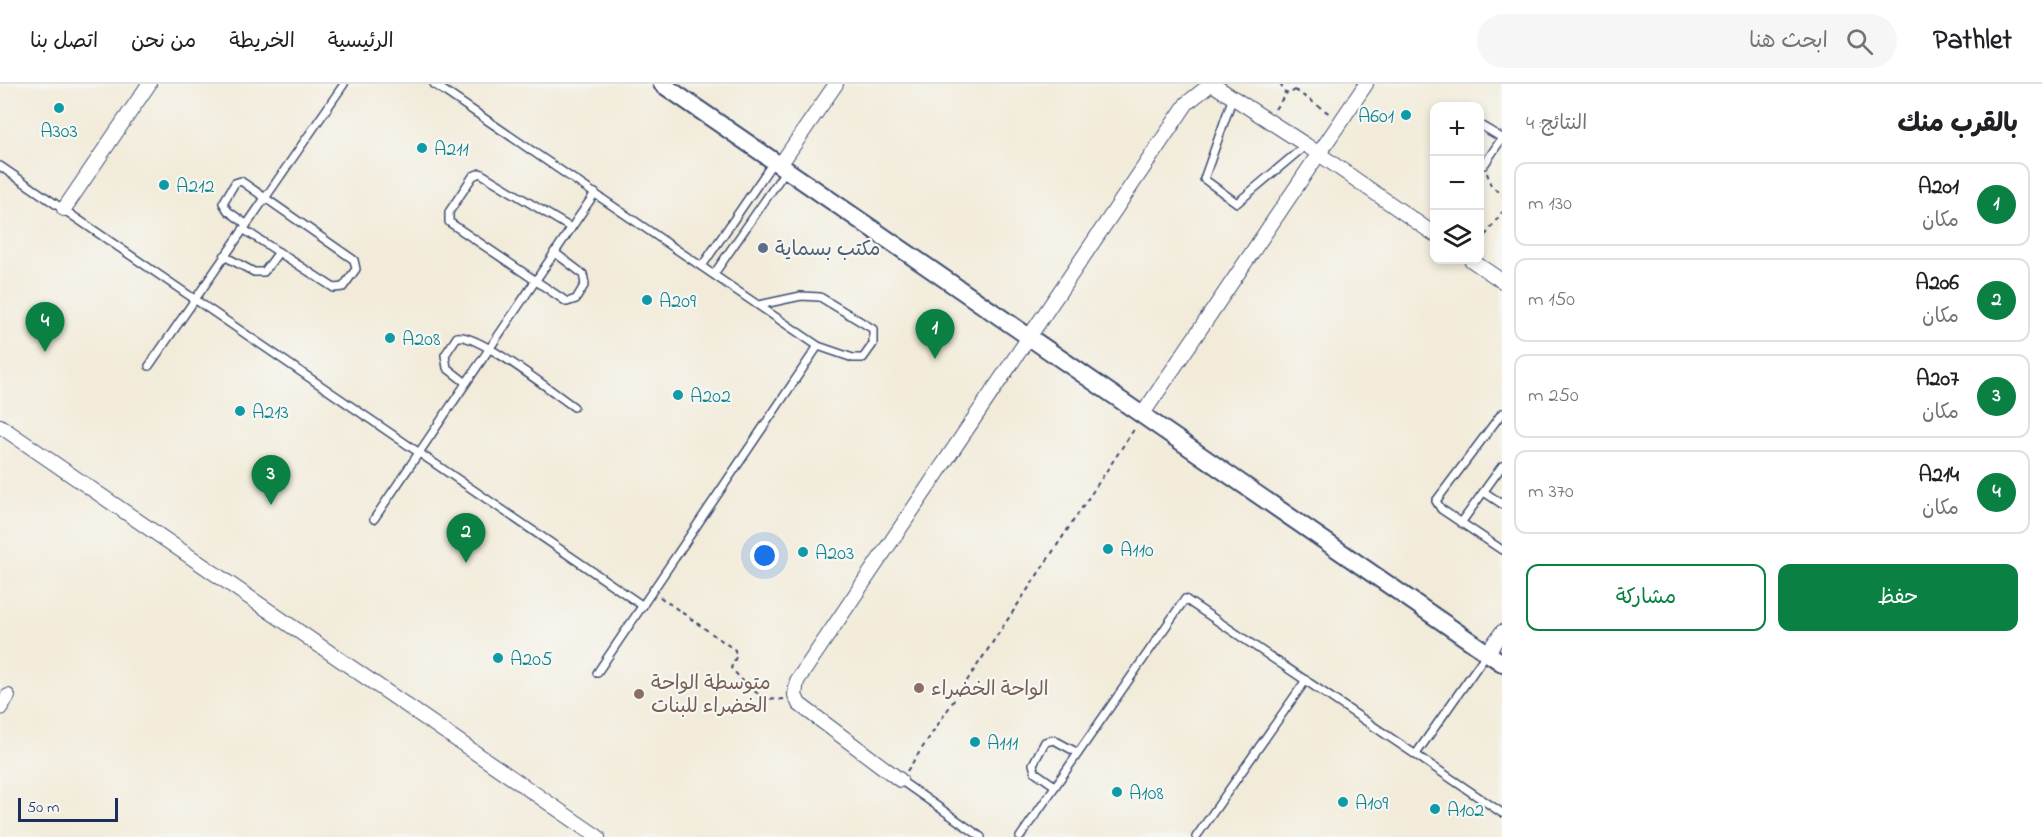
<!DOCTYPE html>
<html lang="ar">
<head>
<meta charset="utf-8">
<style>
	:root { --surface:#fff; --page:#f6f6f6; --text:#202124; --muted:#757577; --line:#e0e0e0; --accent:#0b8043 }
	body { margin:0; font-family:"Indie Flower","Playpen Sans Arabic",sans-serif; background:var(--page); color:var(--text); direction:rtl }
	.controls { position:absolute; right:18px; top:18px; display:grid; overflow:hidden; border-radius:12px; box-shadow:0 3px 9px #0003 }
	.controls button { width:54px; height:54px; display:grid; place-items:center; padding:0; border:0; border-bottom:2px solid var(--line); background:var(--surface); color:var(--text); font:30px sans-serif }
	.scale { position:absolute; left:18px; bottom:15px; width:100px; box-sizing:border-box; padding-left:6px; border:3px solid #1b2f5e; border-top:0; font-size:16px; line-height:21px; white-space:nowrap; color:#1b2f5e; -webkit-text-stroke:4px #f6f6f2; paint-order:stroke }
	.you { position:absolute; left:765px; top:472px; width:21px; height:21px; margin:-15px; border:4px solid #fff; border-radius:50%; background:#1a73e8; box-shadow:0 0 0 9px #1a73e833 }
	.badge { display:grid; place-items:center; width:39px; height:39px; border-radius:50%; background:var(--accent); color:#fff; font-size:20px; font-weight:700 }
	.pin { position:absolute; translate:-50% -50px; filter:drop-shadow(0 2px 3px #0008) }
	.pin::after { content:''; position:absolute; top:32px; width:21px; height:18px; background:inherit; clip-path:polygon(0 0,100% 0,50% 100%) }
	.list { margin:0; padding:0; list-style:none }
	h2 { display:flex; justify-content:space-between; align-items:center; height:78px; margin:0; padding:0 24px; font-size:26px }
	h2 small { font-size:20px; font-weight:400; color:var(--muted) }
	.list li { display:grid; grid-template-columns:39px 1fr auto; gap:18px; align-items:center; box-sizing:border-box; height:84px; margin:0 12px 12px; padding:0 12px; border:2px solid var(--line); border-radius:12px }
	.list b { display:block; font-size:22px; white-space:nowrap }
	.list p { margin:0; font-size:20px; white-space:nowrap; color:var(--muted) }
	.list em { font-size:20px; font-style:normal; color:var(--muted) }
	.actions { display:flex; gap:12px; padding:18px 24px }
	.actions a { flex:1; padding:14px 0; border:2px solid var(--accent); border-radius:12px; text-align:center; font-size:21px; color:var(--accent) }
	.actions .main { background:var(--accent); color:#fff }
	.icon { flex:none; width:33px; height:33px; fill:none; stroke:currentColor; stroke-width:2; stroke-linecap:round; stroke-linejoin:round }
	.map { position:relative; flex:none; width:1502px; height:753px; overflow:hidden; direction:ltr }
	header { display:flex; align-items:center; gap:36px; box-sizing:border-box; height:84px; padding:0 30px; background:var(--surface); border-bottom:2px solid var(--line) }
	header strong { font-size:28px }
	nav { display:flex; gap:33px; margin-inline-start:auto; font-size:21px }
	.search { width:420px; height:54px; background:var(--page); display:flex; align-items:center; gap:15px; box-sizing:border-box; padding:0 21px; border-radius:33px; color:var(--muted); font-size:22px }
	main { display:flex }
	aside { flex:1; background:var(--surface) }
	.map>svg:first-child { display:block }
</style>
</head>
<body>
<header>
<strong>Pathlet</strong>
<div class="search"><svg class="icon" aria-label="search" viewBox="0 0 24 24"><circle cx="10" cy="10" r="6"/><path d="M15 15l6 6"/></svg>ابحث هنا</div>
<nav><a>الرئيسية</a><a>الخريطة</a><a>من نحن</a><a>اتصل بنا</a></nav>
</header>
<main>
<aside>
<h2>بالقرب منك<small>النتائج: 4</small></h2>
<ul class="list">
<li><span class="badge">1</span><div><b>A201</b><p>مكان</p></div><em>130 m</em></li>
<li><span class="badge">2</span><div><b>A206</b><p>مكان</p></div><em>150 m</em></li>
<li><span class="badge">3</span><div><b>A207</b><p>مكان</p></div><em>250 m</em></li>
<li><span class="badge">4</span><div><b>A214</b><p>مكان</p></div><em>370 m</em></li>
</ul>
<div class="actions"><a class="main">حفظ</a><a>مشاركة</a></div>
</aside>
<div class="map">
<svg width="1502" height="753" viewBox="0 0 1502 753">
	<rect width="100%" height="100%" fill="#f6f6f2"/>
	<filter id="ink" filterUnits="userSpaceOnUse"><feTurbulence type="fractalNoise" baseFrequency=".0167" numOctaves="2"/><feDisplacementMap in="SourceGraphic" scale="12" xChannelSelector="R" yChannelSelector="G"/><feConvolveMatrix kernelMatrix="1 2 1 2 8 2 1 2 1" color-interpolation-filters="sRGB"/></filter>
	<filter id="wash" filterUnits="userSpaceOnUse"><feTurbulence type="fractalNoise" baseFrequency=".008" numOctaves="4" result="noise"/><feDisplacementMap in="SourceGraphic" scale="24" xChannelSelector="R" yChannelSelector="G"/><feGaussianBlur stdDeviation="1.35" result="paint"/><feColorMatrix in="noise" values="0 0 0 0 0 0 0 0 0 0 0 0 0 0 0 0 0 1.4 0 .05"/><feComposite in="paint" operator="in"/></filter>
	<g filter="url(#wash)">
		<rect width="100%" height="100%" fill="#f2ebd9"/>
	</g>
	<g filter="url(#ink)">
		<g fill="none" stroke-linecap="round" stroke-linejoin="round">
			<defs>
				<g id="service">
					<polyline points="434,0 818,262 853,274 863,274 873,260 873,245 820,213 801,212 759,221"/>
					<polyline points="1233,13 1204,95 1237,119 1306,61"/>
					<polyline points="1480,41 1502,54"/>
					<polyline points="1480,81 1484,81 1502,54"/>
					<polyline points="0,82 643,522"/>
					<polyline points="243,145 334,204 343,203 356,185 354,176 241,97 235,99 223,119 228,127 246,140"/>
					<polyline points="554,168 583,190 585,200 576,215 567,218 449,138 449,128 473,92 480,89 571,144"/>
					<polyline points="224,172 254,188 264,188 279,168"/>
					<polyline points="702,182 774,77"/>
					<polyline points="714,190 786,86"/>
					<polyline points="149,282 344,0"/>
					<path d="M465 298 447 284 445 271 457 253C478 249 554 309 574 323"/>
					<polyline points="1502,329 1436,417 1441,425 1502,466"/>
					<polyline points="1484,408 1502,420"/>
					<polyline points="374,435 595,109"/>
					<polyline points="1461,439 1502,382"/>
					<polyline points="597,589 818,262"/>
					<polyline points="1416,670 1487,569"/>
					<polyline points="900,696 981,753"/>
					<polyline points="1055,702 1035,688 1033,680 1045,658 1054,656 1078,669"/>
					<polyline points="1020,753 1185,515 1502,729"/>
					<polyline points="1196,753 1306,596"/>
				</g>
				<g id="minor">
					<polyline points="1212,0 1306,61 1434,150"/>
					<polyline points="780,81 836,0"/>
					<polyline points="64,125 149,0"/>
					<polyline points="1471,176 1502,197"/>
					<polyline points="1142,331 1366,0"/>
					<polyline points="0,342 598,753"/>
					<polyline points="1487,569 1502,548"/>
					<polyline points="0,624 8,612"/>
					<polyline points="900,696 799,620 795,611 797,597 1187,19 1211,0"/>
				</g>
				<polyline id="tertiary" points="662,0 1502,579"/>
			</defs>
			<use href="#service" stroke="#3b4b70" stroke-width="10"/>
			<use href="#minor" stroke="#3b4b70" stroke-width="16"/>
			<use href="#tertiary" stroke="#3b4b70" stroke-width="20"/>
			<g stroke="#3b4b70" stroke-width="2" stroke-dasharray="4.5 4.5" stroke-linecap="butt">
				<polyline points="1281,0 1283,8 1289,10 1295,6 1295,0"/>
				<polyline points="1295,6 1330,30"/>
				<polyline points="1275,25 1286,10"/>
				<polyline points="1487,89 1491,102 1502,110"/>
				<polyline points="1480,159 1502,128"/>
				<path d="M660 513 735 566 736 573 731 584C746 600 760 619 784 615"/>
				<polyline points="907,687 1135,344"/>
			</g>
			<use href="#service" stroke="#fff" stroke-width="7"/>
			<use href="#minor" stroke="#fff" stroke-width="14"/>
			<use href="#tertiary" stroke="#fff" stroke-width="16"/>
		</g>
	</g>
	<g fill="#0f9aa8" stroke="#f6f6f2" stroke-width="2">
		<circle cx="59" cy="24" r="6"/>
		<circle cx="1406" cy="31" r="6"/>
		<circle cx="422" cy="64" r="6"/>
		<circle cx="164" cy="101" r="6"/>
		<circle cx="647" cy="216" r="6"/>
		<circle cx="390" cy="254" r="6"/>
		<circle cx="678" cy="311" r="6"/>
		<circle cx="240" cy="327" r="6"/>
		<circle cx="1108" cy="465" r="6"/>
		<circle cx="803" cy="468" r="6"/>
		<circle cx="498" cy="574" r="6"/>
		<circle cx="975" cy="658" r="6"/>
		<circle cx="1117" cy="708" r="6"/>
		<circle cx="1343" cy="718" r="6"/>
		<circle cx="1435" cy="725" r="6"/>
	</g>
	<circle fill="#5c6f8a" stroke="#f6f6f2" stroke-width="2" cx="763" cy="164" r="6"/>
	<g fill="#8d6e63" stroke="#f6f6f2" stroke-width="2">
		<circle cx="919" cy="604" r="6"/>
		<circle cx="639" cy="610" r="6"/>
	</g>
	<g text-anchor="middle" stroke-width="4.5" stroke-linejoin="round" paint-order="stroke">
		<g font-size="20" fill="#0d838f" stroke="#f6f6f2" text-anchor="start">
			<text x="1394" y="38" text-anchor="end">A601</text>
			<text x="59" y="53" text-anchor="middle">A303</text>
			<text x="434" y="71">A211</text>
			<text x="176" y="108">A212</text>
			<text x="659" y="223">A209</text>
			<text x="402" y="261">A208</text>
			<text x="690" y="318">A202</text>
			<text x="252" y="334">A213</text>
			<text x="1120" y="472">A110</text>
			<text x="815" y="475">A203</text>
			<text x="510" y="581">A205</text>
			<text x="987" y="665">A111</text>
			<text x="1129" y="715">A108</text>
			<text x="1355" y="725">A109</text>
			<text x="1447" y="732">A102</text>
		</g>
		<g font-size="20" fill="#4e5e75" stroke="#f6f6f2" text-anchor="start">
			<text x="775" y="171">مكتب بسماية</text>
		</g>
		<g font-size="20" fill="#785e54" stroke="#f6f6f2" text-anchor="start">
			<text x="651" y="605">متوسطة الواحة<tspan x="651" dy="23">الخضراء للبنات</tspan></text>
			<text x="931" y="611">الواحة الخضراء</text>
		</g>
	</g>
</svg>
<div class="controls">
<button>+</button>
<button>−</button>
<button><svg class="icon" aria-label="layers" viewBox="0 0 24 24"><path d="M12 4l9 5-9 5-9-5zM3 14l9 5 9-5"/></svg></button>
</div>
<div class="scale">50 m</div>
<div class="you"></div>
<div class="pin badge" style="left:935px;top:275px">1</div>
<div class="pin badge" style="left:466px;top:479px">2</div>
<div class="pin badge" style="left:271px;top:421px">3</div>
<div class="pin badge" style="left:45px;top:268px">4</div>
</div>
</main>
</body>
</html>
